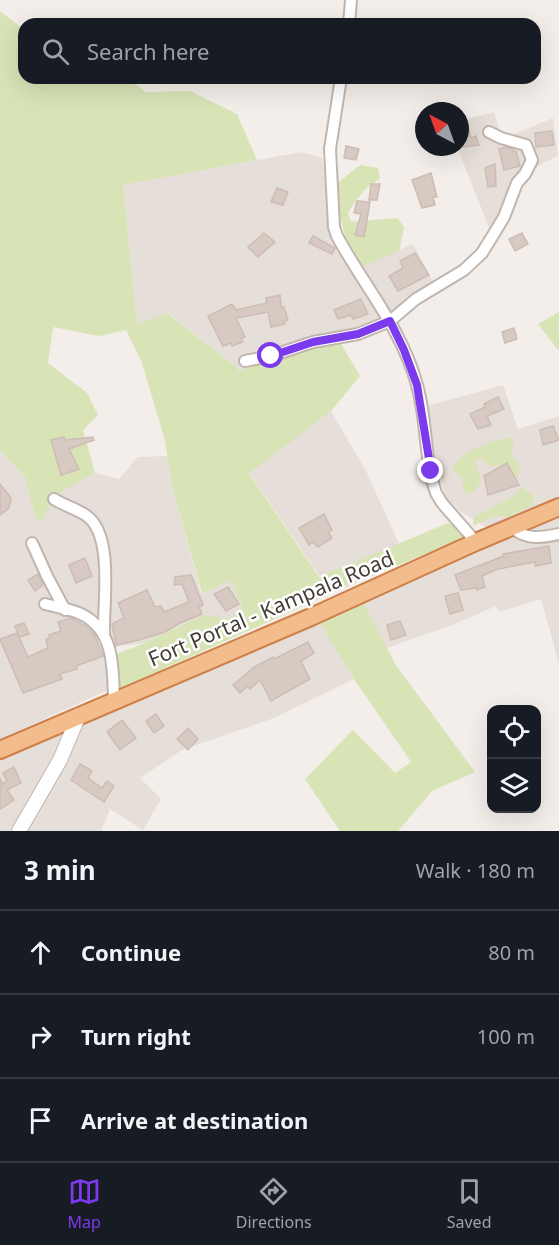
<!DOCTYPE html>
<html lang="en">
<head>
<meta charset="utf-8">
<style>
	:root { --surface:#171b24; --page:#242831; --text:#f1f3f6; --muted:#9ea1a6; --line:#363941; --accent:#7c3aed }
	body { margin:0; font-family:"Noto Sans",sans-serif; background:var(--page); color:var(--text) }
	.controls { position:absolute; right:18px; bottom:18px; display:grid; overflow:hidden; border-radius:12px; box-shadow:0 6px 24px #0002 }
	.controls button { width:54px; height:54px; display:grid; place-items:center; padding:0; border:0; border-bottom:2px solid var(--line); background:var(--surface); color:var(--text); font:30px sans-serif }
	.compass { position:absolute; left:415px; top:102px; width:54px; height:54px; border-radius:50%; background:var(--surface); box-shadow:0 6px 24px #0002; rotate:319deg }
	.stop { position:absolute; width:18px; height:18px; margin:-14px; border:4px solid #7c3aed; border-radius:50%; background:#fff }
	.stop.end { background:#7c3aed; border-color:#fff; box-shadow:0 2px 6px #0008 }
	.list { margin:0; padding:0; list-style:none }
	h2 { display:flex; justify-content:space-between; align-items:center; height:78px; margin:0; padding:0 24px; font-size:26px }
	h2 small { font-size:20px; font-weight:400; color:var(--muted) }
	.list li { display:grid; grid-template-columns:39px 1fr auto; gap:18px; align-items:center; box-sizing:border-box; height:84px; padding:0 24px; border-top:2px solid var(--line) }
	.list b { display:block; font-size:22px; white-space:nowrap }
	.list em { font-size:20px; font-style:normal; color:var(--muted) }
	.icon { flex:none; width:33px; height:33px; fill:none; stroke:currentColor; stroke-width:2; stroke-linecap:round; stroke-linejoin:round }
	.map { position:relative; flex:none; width:559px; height:831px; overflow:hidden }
	.search { position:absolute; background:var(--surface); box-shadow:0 6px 24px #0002; left:18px; right:18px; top:18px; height:66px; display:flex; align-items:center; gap:15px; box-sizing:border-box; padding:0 21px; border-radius:18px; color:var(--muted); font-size:22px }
	.sheet { height:330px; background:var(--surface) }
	nav { display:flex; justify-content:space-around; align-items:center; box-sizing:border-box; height:84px; border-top:2px solid var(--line); background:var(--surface); font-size:16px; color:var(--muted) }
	nav a { display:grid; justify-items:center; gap:3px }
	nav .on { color:var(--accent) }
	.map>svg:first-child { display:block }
</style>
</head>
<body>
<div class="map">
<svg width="559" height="831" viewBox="0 0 559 831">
	<rect width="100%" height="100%" fill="#f3eee9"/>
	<g fill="#e6ded8">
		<polygon points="494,112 502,139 553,118 558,156 545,162 527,174 492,235 457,147 460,147 460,121"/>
		<polygon points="301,152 322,158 332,231 388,325 327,334 309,335 233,376 239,369 168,313 137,325 123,185"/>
		<polygon points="413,244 435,285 391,316 361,267"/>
		<polygon points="503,385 518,429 559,416 559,497 487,528 460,511 446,498 435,454 427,406"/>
		<polygon points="331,411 366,471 399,544 320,577 249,472"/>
		<polygon points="0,450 25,477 34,514 52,496 95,473 119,479 138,457 167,456 172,486 201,593 232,579 243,610 227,619 201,616 145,643 108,648 112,688 0,739"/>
		<polygon points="559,516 559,664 541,599 499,612 496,606 447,627 386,648 364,603"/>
		<polygon points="318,620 354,679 274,718 182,750 140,778 161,799 143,830 110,809 101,831 26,831 58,777 84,723"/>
		<polygon points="64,732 64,743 18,831 0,831 0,760"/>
	</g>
	<g fill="#d8e3b6">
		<polygon points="0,11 24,30 24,78 127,78 146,92 190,91 237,114 257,160 123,185 137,325 167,313 239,369 235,374 262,359 338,339 360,376 331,411 249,473 319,577 448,523 463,530 464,535 459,540 348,586 114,691 114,655 145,643 201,616 207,615 227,619 243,610 232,580 202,593 172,486 165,440 141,360 126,330 99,336 53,327 48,363 87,393 98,415 83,430 95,473 54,496 40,523 34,514 25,477 0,450"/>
		<path d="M360 165 378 168 380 179C365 187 356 199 348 213L351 222 398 218 404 228 399 251 361 267 346 240 333 187Z"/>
		<polygon points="559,312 559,351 538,324"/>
		<polygon points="514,437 511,455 520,466 517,481 499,465 491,466 481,459 475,460 481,480 475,492 465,494 462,479 451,467 467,452 497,440"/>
		<polygon points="520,487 533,495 533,505 511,517 495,516 473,526 474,517 514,496"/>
		<polygon points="364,603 395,664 475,772 432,791 398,831 340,831 305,779 353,730 395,773 411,762 354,679 318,620"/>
	</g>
	<g fill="#d6cac2" stroke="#cdbdb3" stroke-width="1.5">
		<polygon points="460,122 467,122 471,138 476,136 479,145 462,147"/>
		<polygon points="552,131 554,145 536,147 535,133"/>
		<polygon points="346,146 359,149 356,160 344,158"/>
		<polygon points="506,147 513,149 513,152 516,151 520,166 504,170 499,149"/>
		<polygon points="495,164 496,186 488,187 485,168"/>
		<polygon points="431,173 437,197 433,197 435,205 422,208 412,180"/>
		<polygon points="371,184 380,184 377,200 369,200"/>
		<polygon points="277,188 288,192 283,205 271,202"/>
		<polygon points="357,201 370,202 364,237 355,235 361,214 354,213"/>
		<polygon points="264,233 275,242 258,257 248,247"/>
		<polygon points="522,233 528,244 515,251 509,239"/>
		<polygon points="313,236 335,248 332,254 309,243"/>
		<polygon points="415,253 429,275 398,291 389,276 403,268 400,261"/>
		<polygon points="280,295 281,307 284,307 288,320 284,321 285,324 271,327 268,312 236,318 245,337 241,338 243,342 232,346 231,343 223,346 208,316 232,304 236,310 267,303 266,298"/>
		<polygon points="361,299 368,314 353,319 351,315 338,319 334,310"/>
		<polygon points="514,328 517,339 505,343 502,332"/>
		<polygon points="498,397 504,409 487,416 491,425 478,429 470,414 485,407 484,404"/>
		<polygon points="553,426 559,440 543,445 540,430"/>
		<polygon points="64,437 65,440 93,437 94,440 69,449 79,469 61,475 51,440"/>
		<polygon points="507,463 519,485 488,495 484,476"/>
		<polygon points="0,484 11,498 9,508 0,515"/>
		<polygon points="324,514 332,530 328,532 332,538 318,547 313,542 309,545 299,528"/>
		<polygon points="549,546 551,563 535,566 535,562 498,569 482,576 485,587 477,590 477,588 461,590 455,575 504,556 503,554"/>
		<polygon points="85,558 92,576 76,583 69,565"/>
		<polygon points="38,574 43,585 35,591 28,580"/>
		<polygon points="191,575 203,605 199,607 202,614 180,623 165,632 139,640 116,645 112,624 124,618 118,603 147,590 155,607 161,606 164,612 189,602 182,584 174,585 175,577"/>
		<polygon points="228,587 239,604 226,611 214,594"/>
		<polygon points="458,593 463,610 450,614 445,596"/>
		<polygon points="71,618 87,627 94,634 103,656 76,666 77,669 60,674 62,679 23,693 0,639 17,633 28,657 48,648 46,639 50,638 49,635 61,631 58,622"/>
		<polygon points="400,621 406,635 391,640 387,625"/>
		<polygon points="24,623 29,634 19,637 15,626"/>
		<polygon points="308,642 314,653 301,661 310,679 271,701 260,680 250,689 248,686 240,693 233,685 254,667 273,657 274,659"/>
		<polygon points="156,714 164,726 154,733 146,721"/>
		<polygon points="122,720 136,738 120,750 107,732"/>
		<polygon points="188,728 198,739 188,750 177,739"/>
		<polygon points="80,764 92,771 88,778 102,788 107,781 114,786 104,802 71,780"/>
		<polygon points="14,767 21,783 7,790 14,800 0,809 0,779 3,784 7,781 3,773"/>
	</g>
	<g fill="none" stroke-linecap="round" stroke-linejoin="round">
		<defs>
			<g id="minor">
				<polyline points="349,24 351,0"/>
				<path d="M341 78 330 149 334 227 337 236C364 286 402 329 417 385 427 419 424 458 436 493L442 503 476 542"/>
				<polyline points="245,361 271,356 313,342 358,334 390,321 416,299 464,270 482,253 495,232 504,217 517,183 525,174 532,160 526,145 501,138 489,132"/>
				<path d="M54 499C65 506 77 509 87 516 114 536 103 603 104 633"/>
				<path d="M512 528C528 540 540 538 559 534"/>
				<polyline points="32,543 47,576 65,610"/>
				<path d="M45 604C57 607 71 609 81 614 115 630 113 669 114 702"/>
			</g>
			<polyline id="tertiary" points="19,831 60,760 79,715"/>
			<polyline id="trunk" points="0,750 311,617 476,542 559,507"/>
		</defs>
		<use href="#minor" stroke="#c0b6af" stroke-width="14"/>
		<use href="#tertiary" stroke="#c0b6af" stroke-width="16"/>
		<use href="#trunk" stroke="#ce7f48" stroke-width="20"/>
		<use href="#minor" stroke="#fff" stroke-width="10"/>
		<use href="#tertiary" stroke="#fff" stroke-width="14"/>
		<use href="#trunk" stroke="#f2bc8c" stroke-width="16"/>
	</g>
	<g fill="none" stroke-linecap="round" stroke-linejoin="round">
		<polyline stroke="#7c3aed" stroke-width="8" points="271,356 313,342 358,334 390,321 404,350 417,385 431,471"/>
	</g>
	<g text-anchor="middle" stroke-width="5" stroke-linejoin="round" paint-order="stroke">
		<g font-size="21" fill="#463d38" stroke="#fff">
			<text transform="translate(271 609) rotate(-23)" y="7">Fort Portal - Kampala Road</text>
		</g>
	</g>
</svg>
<div class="controls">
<button><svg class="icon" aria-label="locate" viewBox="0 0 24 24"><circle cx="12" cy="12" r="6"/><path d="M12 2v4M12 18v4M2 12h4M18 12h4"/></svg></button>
<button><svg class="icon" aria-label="layers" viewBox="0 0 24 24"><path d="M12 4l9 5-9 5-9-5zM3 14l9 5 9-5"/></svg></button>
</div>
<svg class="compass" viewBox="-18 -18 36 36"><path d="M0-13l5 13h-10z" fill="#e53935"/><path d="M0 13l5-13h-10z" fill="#9ea1a6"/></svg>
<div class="stop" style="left:271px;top:356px"></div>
<div class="stop end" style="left:431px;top:471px"></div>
<div class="search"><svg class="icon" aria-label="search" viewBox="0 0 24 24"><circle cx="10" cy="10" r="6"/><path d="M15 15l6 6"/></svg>Search here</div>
</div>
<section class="sheet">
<h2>3 min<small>Walk · 180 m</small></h2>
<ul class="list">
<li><svg class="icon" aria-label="ahead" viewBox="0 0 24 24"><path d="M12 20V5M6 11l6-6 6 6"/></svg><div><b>Continue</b></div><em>80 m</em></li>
<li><svg class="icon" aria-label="right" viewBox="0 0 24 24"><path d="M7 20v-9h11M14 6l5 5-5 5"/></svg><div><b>Turn right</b></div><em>100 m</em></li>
<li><svg class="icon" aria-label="arrive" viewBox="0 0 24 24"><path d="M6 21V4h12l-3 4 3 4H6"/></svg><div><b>Arrive at destination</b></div></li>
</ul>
</section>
<nav>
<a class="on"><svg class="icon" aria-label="map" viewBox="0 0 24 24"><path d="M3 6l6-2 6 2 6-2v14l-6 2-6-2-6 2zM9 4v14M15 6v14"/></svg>Map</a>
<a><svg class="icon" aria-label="directions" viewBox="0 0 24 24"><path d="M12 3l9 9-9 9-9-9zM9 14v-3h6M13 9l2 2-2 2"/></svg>Directions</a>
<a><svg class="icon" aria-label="saved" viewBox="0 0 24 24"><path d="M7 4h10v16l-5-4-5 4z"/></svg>Saved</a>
</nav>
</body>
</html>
